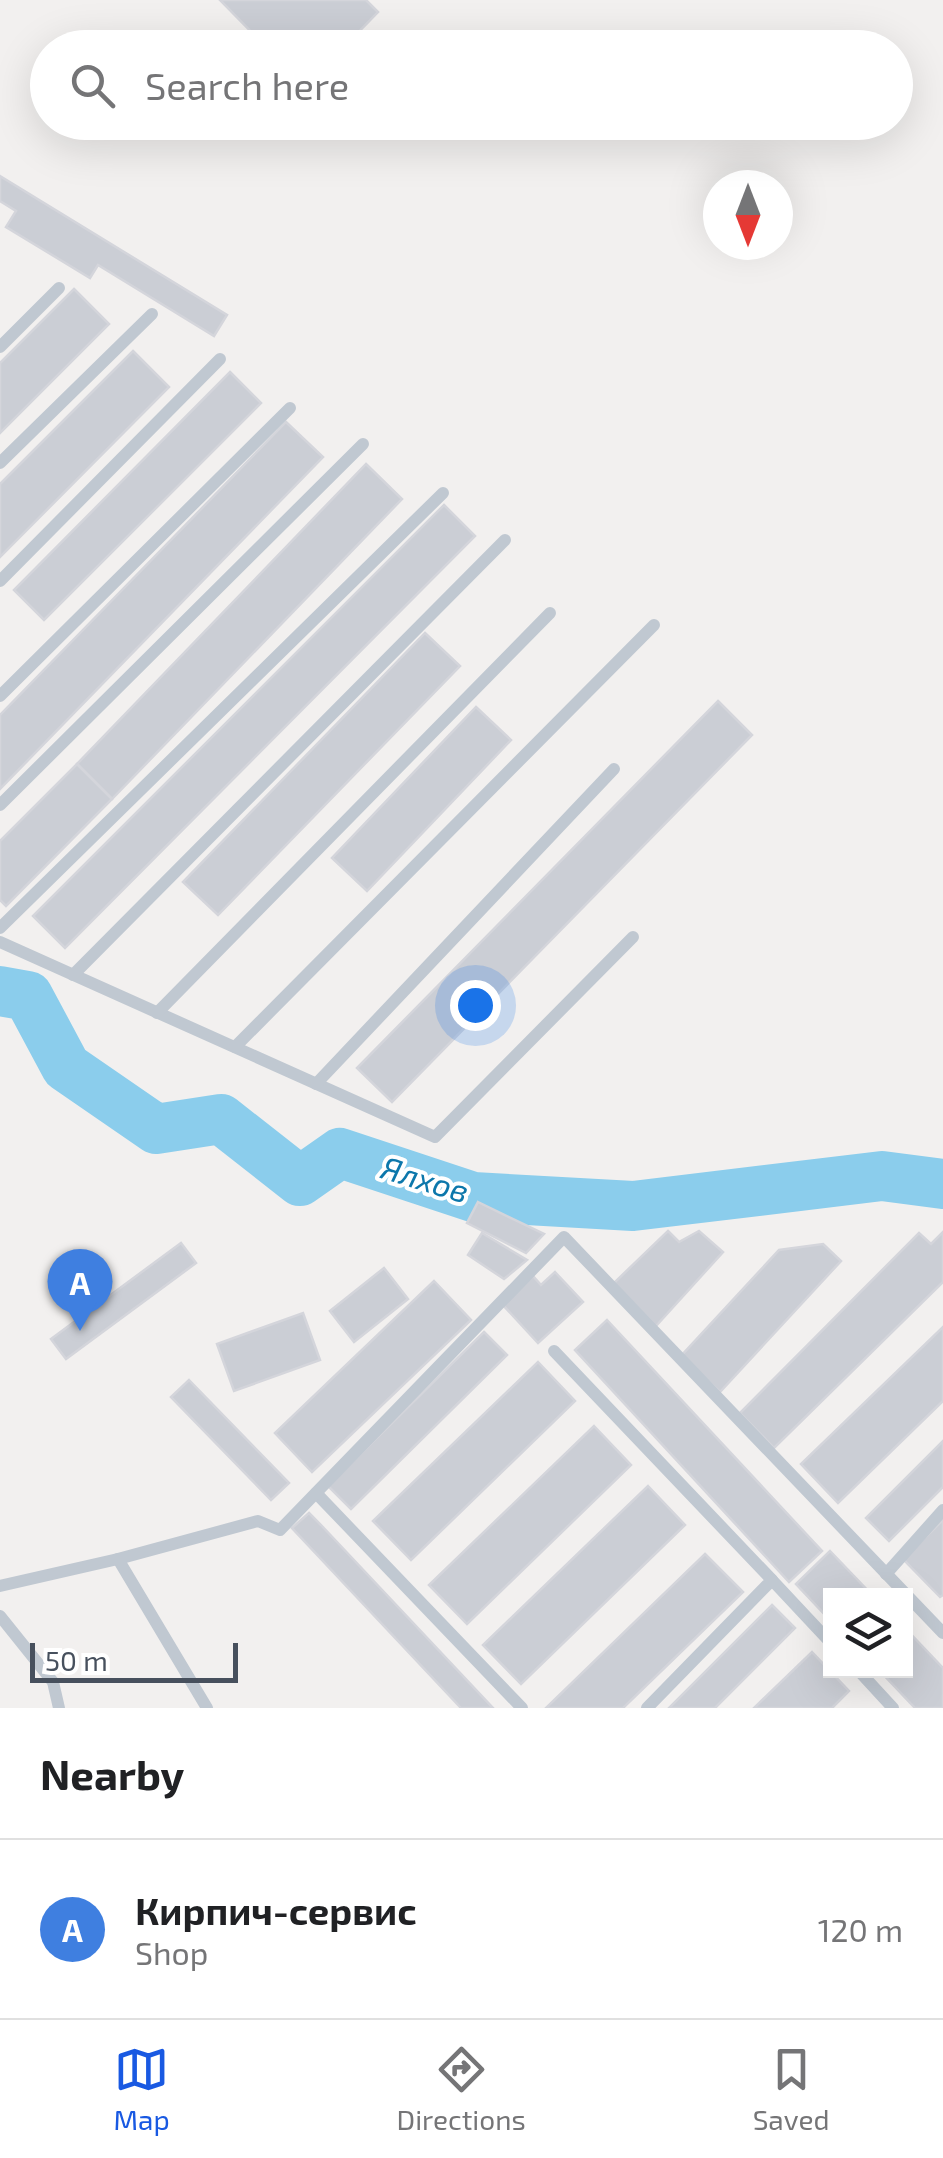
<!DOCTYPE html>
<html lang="en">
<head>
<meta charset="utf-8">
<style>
	:root { --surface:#fff; --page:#f6f6f6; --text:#202124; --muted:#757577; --line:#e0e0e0; --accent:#1959e2 }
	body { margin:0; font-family:"Exo 2",sans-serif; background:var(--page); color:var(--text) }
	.controls { position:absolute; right:30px; bottom:30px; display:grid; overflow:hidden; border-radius:0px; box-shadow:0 10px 40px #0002 }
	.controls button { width:90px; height:90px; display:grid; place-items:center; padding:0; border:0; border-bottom:2px solid var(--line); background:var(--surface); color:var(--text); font:50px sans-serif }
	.compass { position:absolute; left:703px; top:170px; width:90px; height:90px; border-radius:50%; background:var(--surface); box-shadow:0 10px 40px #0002; rotate:180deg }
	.scale { position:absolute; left:30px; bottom:25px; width:208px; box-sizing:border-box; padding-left:10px; border:5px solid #47505d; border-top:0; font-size:28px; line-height:35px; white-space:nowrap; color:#47505d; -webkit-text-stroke:8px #fff; paint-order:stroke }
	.you { position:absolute; left:475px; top:1005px; width:35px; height:35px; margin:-25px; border:8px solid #fff; border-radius:50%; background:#1a73e8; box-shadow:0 0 0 15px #1a73e833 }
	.badge { display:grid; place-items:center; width:65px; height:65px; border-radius:50%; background:var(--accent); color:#fff; font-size:32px; font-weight:700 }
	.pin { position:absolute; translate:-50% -82px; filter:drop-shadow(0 2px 5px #0008) }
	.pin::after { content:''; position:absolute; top:52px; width:35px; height:30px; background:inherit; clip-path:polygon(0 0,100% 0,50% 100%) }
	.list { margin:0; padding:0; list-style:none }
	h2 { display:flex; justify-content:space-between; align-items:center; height:130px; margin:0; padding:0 40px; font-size:42px }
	h2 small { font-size:32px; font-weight:400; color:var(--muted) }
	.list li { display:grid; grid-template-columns:65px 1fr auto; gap:30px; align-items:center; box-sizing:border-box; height:180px; padding:0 40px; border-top:2px solid var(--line) }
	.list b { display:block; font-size:38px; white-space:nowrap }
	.list p { margin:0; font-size:32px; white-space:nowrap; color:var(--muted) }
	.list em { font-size:32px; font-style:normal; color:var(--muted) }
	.icon { flex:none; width:55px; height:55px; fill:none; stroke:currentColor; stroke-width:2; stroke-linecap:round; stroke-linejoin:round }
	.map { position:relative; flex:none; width:943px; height:1708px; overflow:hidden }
	.search { position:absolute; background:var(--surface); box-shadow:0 10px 40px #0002; left:30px; right:30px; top:30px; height:110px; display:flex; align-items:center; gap:25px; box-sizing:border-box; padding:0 35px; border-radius:55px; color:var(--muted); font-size:38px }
	.sheet { height:310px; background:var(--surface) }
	nav { display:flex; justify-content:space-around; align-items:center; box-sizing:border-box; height:140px; border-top:2px solid var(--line); background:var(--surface); font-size:28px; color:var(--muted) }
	nav a { display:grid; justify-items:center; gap:5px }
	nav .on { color:var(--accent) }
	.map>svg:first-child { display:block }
</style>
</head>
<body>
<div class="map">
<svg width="943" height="1708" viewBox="0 0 943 1708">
	<rect width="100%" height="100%" fill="#f2f0ef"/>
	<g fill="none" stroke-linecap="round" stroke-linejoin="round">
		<polyline stroke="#8bcdec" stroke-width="50" points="0,991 28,996 66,1067 156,1129 221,1119 300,1181 340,1153 473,1197 633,1206 882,1176 943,1184"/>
	</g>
	<g fill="#cbced5" stroke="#d4d5db" stroke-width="2.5">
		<polygon points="220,0 366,0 378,12 343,48 267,48"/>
		<polygon points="0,176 227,315 214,336 98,265 90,278 6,227 16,211 0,201"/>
		<polygon points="74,289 109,324 0,433 0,363"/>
		<polygon points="133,351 169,387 0,557 0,484"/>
		<polygon points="230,372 261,403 44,620 14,590"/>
		<polygon points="286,422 323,457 0,789 0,715"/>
		<polygon points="366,464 402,499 112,799 77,764"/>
		<polygon points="444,505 475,536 65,948 33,916"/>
		<polygon points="425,633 460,666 218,915 183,882"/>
		<polygon points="718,701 752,735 392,1102 357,1068"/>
		<polygon points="476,707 511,740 367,891 332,858"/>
		<polygon points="77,764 112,799 6,906 0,900 0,841"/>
		<polygon points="478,1202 544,1234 526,1253 467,1223"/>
		<polygon points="668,1231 679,1242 699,1231 723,1252 656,1326 614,1283"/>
		<polygon points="943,1232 943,1282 774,1448 740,1413 919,1233 931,1244"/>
		<polygon points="482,1233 527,1260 504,1279 468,1255"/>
		<polygon points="181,1243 196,1263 66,1359 51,1339"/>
		<polygon points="823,1244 841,1261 720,1392 681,1356 779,1250"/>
		<polygon points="384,1268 408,1299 354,1342 330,1311"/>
		<polygon points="555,1272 583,1302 538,1343 502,1304 533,1276 541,1285"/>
		<polygon points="434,1281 471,1320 312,1472 275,1433"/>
		<polygon points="303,1313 320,1360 234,1391 217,1344"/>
		<polygon points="607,1320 822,1551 789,1582 575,1350"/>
		<polygon points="943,1327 943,1401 838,1503 801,1464"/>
		<polygon points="484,1332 507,1355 351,1509 328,1486"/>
		<polygon points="538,1362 575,1401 411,1560 373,1521"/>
		<polygon points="189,1380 289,1483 271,1500 171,1397"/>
		<polygon points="594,1426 631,1465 467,1624 429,1585"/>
		<polygon points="943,1441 943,1487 889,1541 866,1518"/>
		<polygon points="648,1486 685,1525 521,1684 483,1645"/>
		<polygon points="309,1513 321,1525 493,1708 461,1708 292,1528"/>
		<polygon points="943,1520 943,1595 940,1597 903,1559"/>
		<polygon points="830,1551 873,1596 830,1596 830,1620 796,1584"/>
		<polygon points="705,1554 743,1592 623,1708 546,1708"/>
		<polygon points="772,1605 795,1628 715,1708 669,1708"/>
		<polygon points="906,1629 943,1668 943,1708 915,1708 879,1670 906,1670"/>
		<polygon points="812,1652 849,1691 832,1708 754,1708"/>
	</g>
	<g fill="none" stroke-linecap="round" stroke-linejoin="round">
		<g stroke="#c0c8d1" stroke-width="12">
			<polyline points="0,347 59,288"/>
			<polyline points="0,463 152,314"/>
			<polyline points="0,581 220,359"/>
			<polyline points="0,696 290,408"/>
			<polyline points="0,805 363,444"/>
			<polyline points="0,928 443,493"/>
			<polyline points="0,942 435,1137 633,937"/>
			<polyline points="73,975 505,540"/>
			<polyline points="157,1013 550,613"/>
			<polyline points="235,1047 654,625"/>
			<polyline points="316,1084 614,769"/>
			<polyline points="554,1351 772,1580 647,1708"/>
			<polyline points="316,1493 522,1708"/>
			<polyline points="118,1559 207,1708"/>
			<polyline points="886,1574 943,1510"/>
			<polyline points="772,1580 830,1642"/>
			<polyline points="0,1586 118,1559 258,1521 280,1530 564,1237 943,1633"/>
			<polyline points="0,1616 53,1682 59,1708"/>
			<polyline points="858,1670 893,1708"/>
		</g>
	</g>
	<g text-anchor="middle" stroke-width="8" stroke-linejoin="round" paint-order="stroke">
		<g font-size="32" font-style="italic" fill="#0c77ab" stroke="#fff">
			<text transform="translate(425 1180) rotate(17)" y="11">Ялхов</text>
		</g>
	</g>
</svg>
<div class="controls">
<button><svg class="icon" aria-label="layers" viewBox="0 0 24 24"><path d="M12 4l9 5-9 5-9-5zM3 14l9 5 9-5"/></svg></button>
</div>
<svg class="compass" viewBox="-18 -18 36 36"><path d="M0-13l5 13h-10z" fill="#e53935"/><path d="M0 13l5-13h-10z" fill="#757577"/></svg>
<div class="scale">50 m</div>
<div class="you"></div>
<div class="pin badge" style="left:80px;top:1331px;background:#3f7fe0">A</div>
<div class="search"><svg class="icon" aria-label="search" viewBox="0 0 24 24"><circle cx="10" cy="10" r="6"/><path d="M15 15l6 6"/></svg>Search here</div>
</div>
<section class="sheet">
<h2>Nearby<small></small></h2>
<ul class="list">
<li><span class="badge" style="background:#3f7fe0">A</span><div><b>Кирпич-сервис</b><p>Shop</p></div><em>120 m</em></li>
</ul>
</section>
<nav>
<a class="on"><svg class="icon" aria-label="map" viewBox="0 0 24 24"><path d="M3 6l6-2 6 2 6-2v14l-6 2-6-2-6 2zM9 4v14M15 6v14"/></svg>Map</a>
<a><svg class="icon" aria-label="directions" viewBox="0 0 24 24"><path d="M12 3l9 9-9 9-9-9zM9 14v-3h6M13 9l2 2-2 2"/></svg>Directions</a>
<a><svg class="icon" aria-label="saved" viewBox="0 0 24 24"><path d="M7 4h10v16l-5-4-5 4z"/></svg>Saved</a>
</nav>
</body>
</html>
